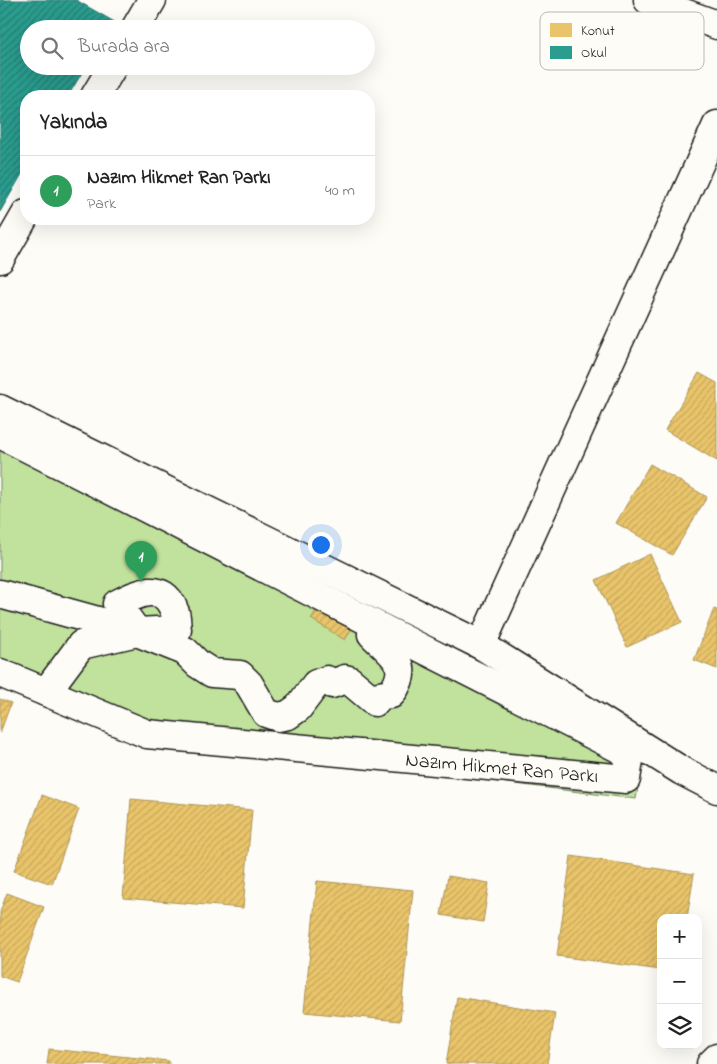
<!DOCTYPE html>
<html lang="tr">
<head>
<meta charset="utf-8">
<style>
	:root { --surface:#fff; --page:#f2f2f2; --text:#222; --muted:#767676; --line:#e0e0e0; --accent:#d1495b }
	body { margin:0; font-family:"Indie Flower",sans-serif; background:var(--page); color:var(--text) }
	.controls { position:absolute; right:15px; bottom:15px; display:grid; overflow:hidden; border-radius:10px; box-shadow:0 5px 20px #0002 }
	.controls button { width:45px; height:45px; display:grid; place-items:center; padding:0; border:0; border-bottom:1px solid var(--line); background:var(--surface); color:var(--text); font:25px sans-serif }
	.you { position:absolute; left:320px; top:544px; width:18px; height:18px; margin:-12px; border:4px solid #fff; border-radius:50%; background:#1a73e8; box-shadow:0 0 0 8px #1a73e833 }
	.badge { display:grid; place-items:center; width:32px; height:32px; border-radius:50%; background:var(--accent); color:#fff; font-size:16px; font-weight:700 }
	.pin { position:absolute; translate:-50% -41px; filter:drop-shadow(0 1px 2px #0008) }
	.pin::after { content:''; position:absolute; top:26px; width:18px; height:15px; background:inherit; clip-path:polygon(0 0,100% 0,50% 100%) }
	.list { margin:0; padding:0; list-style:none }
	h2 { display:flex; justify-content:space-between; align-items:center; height:65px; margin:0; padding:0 20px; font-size:21px }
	h2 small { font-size:16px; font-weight:400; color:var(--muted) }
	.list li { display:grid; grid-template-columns:32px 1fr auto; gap:15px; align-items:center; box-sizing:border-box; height:70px; padding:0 20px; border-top:1px solid var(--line) }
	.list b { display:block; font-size:19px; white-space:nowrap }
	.list p { margin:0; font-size:16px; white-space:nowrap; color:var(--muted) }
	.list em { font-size:16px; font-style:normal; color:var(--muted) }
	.icon { flex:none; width:28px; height:28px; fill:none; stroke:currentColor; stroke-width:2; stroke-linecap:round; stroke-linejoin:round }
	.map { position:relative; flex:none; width:717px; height:1064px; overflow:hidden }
	.search { position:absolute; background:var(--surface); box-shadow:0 5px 20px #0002; left:20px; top:20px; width:355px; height:55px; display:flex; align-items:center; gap:12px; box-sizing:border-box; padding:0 18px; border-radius:28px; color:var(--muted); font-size:19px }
	.panel { position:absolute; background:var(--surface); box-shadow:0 5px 20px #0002; left:20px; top:90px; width:355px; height:135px; border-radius:20px }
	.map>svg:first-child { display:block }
</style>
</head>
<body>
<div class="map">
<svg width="717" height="1064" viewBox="0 0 717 1064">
	<defs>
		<pattern id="homes-hatch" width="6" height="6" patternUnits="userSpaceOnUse" patternTransform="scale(1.25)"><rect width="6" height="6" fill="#e9c46a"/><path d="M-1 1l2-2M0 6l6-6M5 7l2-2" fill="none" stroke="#c7a85b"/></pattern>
		<pattern id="schools-hatch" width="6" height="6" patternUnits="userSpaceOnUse" patternTransform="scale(1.25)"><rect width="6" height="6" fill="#2a9d8f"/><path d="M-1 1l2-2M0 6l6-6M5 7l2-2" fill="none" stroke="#237f74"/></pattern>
	</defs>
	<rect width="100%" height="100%" fill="#fdfcf7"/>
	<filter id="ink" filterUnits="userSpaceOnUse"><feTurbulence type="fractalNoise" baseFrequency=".02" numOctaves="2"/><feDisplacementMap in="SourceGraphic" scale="10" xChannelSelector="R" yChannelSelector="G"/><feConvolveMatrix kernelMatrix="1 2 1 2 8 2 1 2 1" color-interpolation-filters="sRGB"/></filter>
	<g filter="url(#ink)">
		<polygon fill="#c0e29c" stroke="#6e7f5c" points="0,435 640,773 636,799 137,737 0,682"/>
		<g fill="url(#homes-hatch)" stroke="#ac9253">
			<polygon points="699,373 717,383 717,461 665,430"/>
			<polygon points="650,464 707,497 672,555 616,523"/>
			<polygon points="650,554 682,622 627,647 596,580"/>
			<polygon points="319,606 353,626 345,640 311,619"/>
			<polygon points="714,609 717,610 717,669 694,660"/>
			<polygon points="0,699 11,703 0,733"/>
			<polygon points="42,795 79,809 52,884 14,871"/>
			<polygon points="131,799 252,810 243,908 123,898"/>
			<polygon points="571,856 694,874 687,918 661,918 661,970 557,956"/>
			<polygon points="448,876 489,883 483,922 441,915"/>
			<polygon points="317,881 413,890 400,1021 304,1012"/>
			<polygon points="7,893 44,907 17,982 0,976 0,912"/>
			<polygon points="457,997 555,1013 547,1064 446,1064"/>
			<polygon points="49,1049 169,1061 169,1064 47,1064"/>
		</g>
		<polygon fill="url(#schools-hatch)" stroke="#26766c" points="0,0 76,0 125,28 29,29 29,66 86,66 68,96 26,96 26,167 0,212"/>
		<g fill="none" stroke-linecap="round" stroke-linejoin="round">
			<defs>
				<g id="minor">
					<polyline points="648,0 717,25"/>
					<polyline points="135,29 152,0"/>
					<polyline points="95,96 113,66"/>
					<polyline points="0,259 26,214"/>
					<polyline points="0,409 481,645 682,771 717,789"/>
					<polyline points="0,434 630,754 626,779 147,734 46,692 81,645 137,632"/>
					<polyline points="0,594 134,631"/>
					<path d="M137 632 117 604C138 593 163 581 174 610 177 615 176 623 177 630L137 632 185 651 198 664 212 673 240 675 249 684 266 713 278 717 288 715 298 708 316 684 327 680 332 684 345 679 349 680 375 702 378 696 391 694C413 664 392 655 372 634L373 630"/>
					<polyline points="481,645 717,125"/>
					<polyline points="0,673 46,692"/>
					<polyline points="711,1064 717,1058"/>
				</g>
			</defs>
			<use href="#minor" stroke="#1c1c1c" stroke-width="31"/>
			<use href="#minor" stroke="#fdfcf7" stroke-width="28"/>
		</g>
	</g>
	<g text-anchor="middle" stroke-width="5" stroke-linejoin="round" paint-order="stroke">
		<g font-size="20" fill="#1c1c1c" stroke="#fdfcf7">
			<text transform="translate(502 767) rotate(5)" y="7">Nazım Hikmet Ran Parkı</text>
		</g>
	</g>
	<rect x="540" y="12" width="164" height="58" rx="8" fill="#fdfcf7" stroke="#bab9b5" stroke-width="1"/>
	<rect x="550" y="23" width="22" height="14" fill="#e9c46a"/>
	<rect x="550" y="46" width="22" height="13" fill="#2a9d8f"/>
	<g font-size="14" fill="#1c1c1c">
		<text x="581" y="35">Konut</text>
		<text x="581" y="57">Okul</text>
	</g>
</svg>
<div class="controls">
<button>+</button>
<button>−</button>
<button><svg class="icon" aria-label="layers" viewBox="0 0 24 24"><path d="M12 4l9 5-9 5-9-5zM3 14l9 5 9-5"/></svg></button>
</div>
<div class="you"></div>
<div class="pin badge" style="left:141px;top:582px;background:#2e9e5b">1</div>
<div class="search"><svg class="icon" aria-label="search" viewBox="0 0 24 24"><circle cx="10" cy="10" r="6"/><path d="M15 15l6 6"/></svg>Burada ara</div>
<section class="panel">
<h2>Yakında<small></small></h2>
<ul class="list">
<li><span class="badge" style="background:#2e9e5b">1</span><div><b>Nazım Hikmet Ran Parkı</b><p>Park</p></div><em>40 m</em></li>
</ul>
</section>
</div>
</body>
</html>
